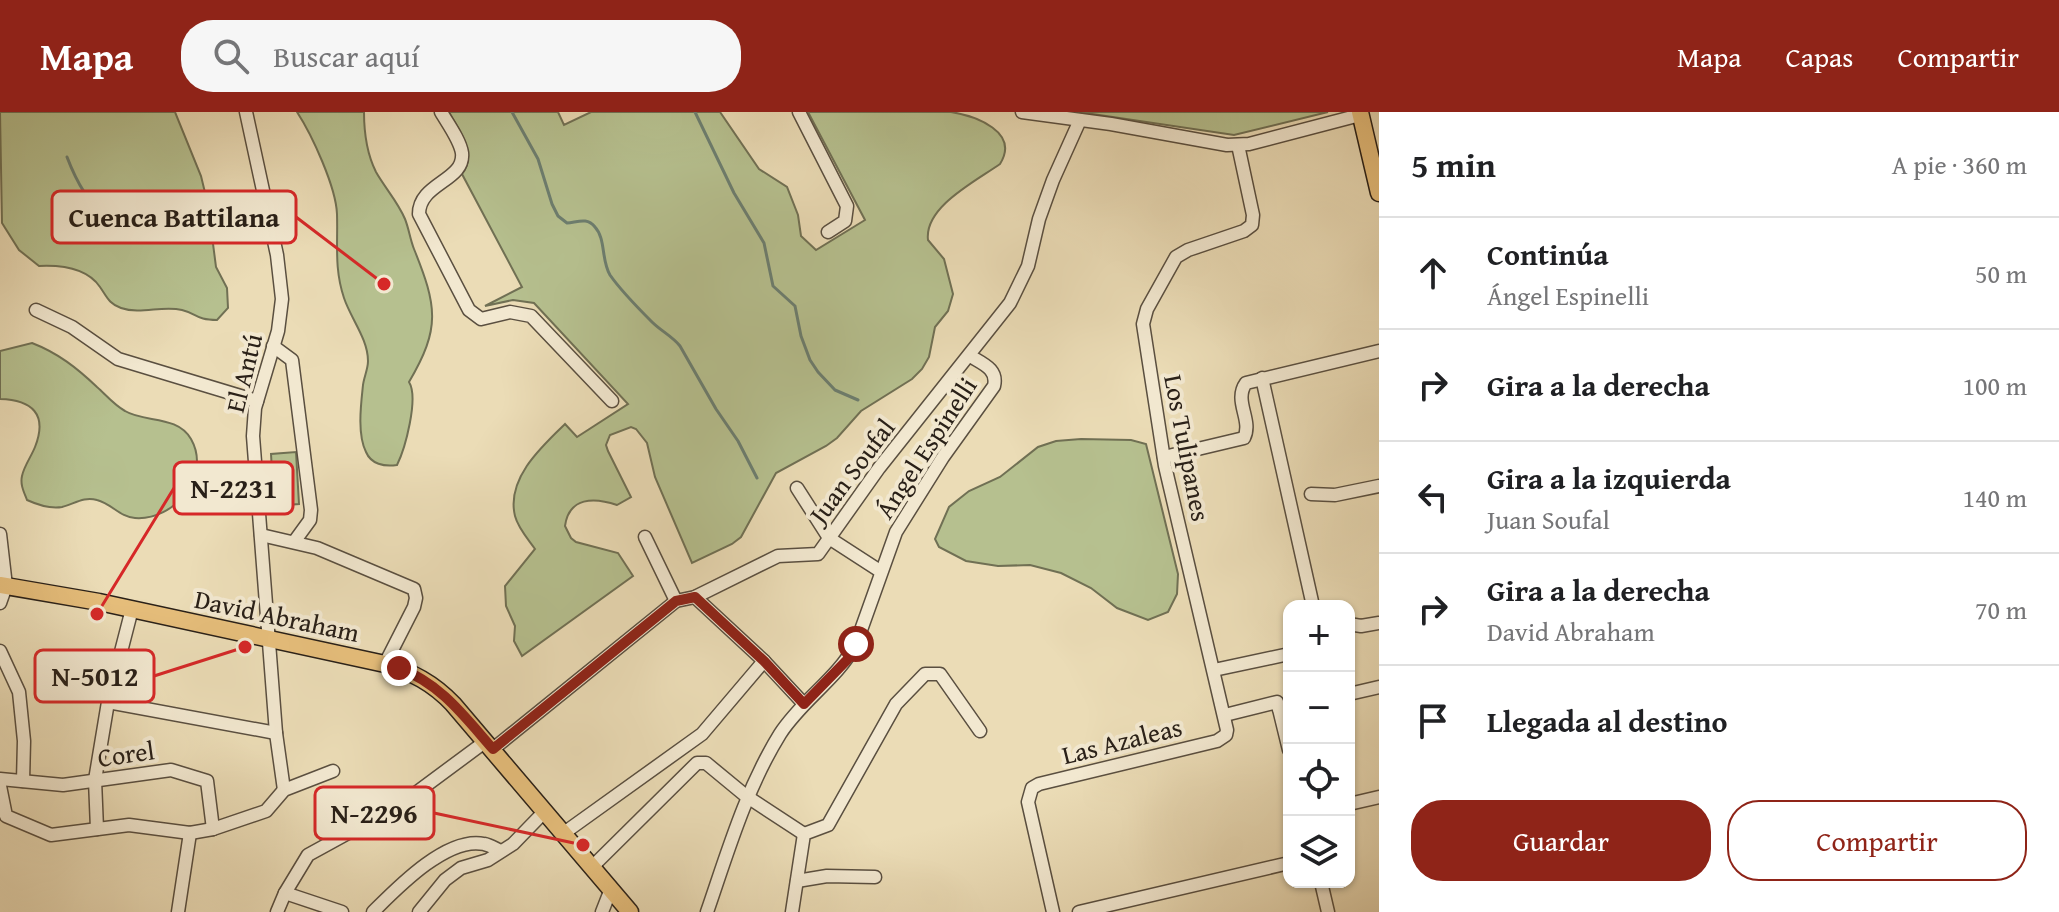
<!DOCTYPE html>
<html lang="es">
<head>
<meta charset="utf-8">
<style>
	:root { --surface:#fff; --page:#f6f6f6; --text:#202124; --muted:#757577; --line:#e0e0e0; --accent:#8f2418 }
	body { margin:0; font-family:"Gentium Book Plus",serif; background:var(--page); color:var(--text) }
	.controls { position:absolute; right:24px; bottom:24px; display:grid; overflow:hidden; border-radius:16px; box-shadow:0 2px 6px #0004 }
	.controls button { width:72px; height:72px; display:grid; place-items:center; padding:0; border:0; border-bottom:2px solid var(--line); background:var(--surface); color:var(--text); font:40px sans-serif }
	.stop { position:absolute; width:24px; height:24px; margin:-18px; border:6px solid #8f2418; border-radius:50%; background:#fff }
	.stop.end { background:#8f2418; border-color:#fff; box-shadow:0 2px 8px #0008 }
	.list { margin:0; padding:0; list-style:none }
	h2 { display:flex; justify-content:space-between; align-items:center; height:104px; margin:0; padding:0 32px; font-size:34px }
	h2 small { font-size:26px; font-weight:400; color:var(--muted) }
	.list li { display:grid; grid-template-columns:52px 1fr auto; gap:24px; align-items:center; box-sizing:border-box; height:112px; padding:0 32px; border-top:2px solid var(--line) }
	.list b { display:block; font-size:30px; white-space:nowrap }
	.list p { margin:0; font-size:26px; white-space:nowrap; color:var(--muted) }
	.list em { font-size:26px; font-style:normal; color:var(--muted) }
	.actions { display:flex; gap:16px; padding:24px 32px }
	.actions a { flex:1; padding:18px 0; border:2px solid var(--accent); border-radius:32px; text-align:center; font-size:28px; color:var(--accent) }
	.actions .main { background:var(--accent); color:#fff }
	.icon { flex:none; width:44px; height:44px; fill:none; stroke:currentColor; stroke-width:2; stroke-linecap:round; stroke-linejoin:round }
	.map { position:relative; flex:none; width:1379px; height:800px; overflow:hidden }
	header { display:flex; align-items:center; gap:48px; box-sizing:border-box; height:112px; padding:0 40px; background:var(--accent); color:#fff }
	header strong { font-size:38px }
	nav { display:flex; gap:44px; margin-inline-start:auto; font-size:28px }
	.search { width:560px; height:72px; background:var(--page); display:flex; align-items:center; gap:20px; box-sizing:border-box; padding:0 28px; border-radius:32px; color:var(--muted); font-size:30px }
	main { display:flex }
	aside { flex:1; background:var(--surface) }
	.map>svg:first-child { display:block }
</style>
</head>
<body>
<header>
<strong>Mapa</strong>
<div class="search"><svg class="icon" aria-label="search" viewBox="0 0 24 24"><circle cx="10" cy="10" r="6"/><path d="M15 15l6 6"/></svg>Buscar aquí</div>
<nav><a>Mapa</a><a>Capas</a><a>Compartir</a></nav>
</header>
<main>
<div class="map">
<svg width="1379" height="800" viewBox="0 0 1379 800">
	<rect width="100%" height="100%" fill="#ebdcb6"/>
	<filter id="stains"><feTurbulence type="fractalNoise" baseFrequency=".0025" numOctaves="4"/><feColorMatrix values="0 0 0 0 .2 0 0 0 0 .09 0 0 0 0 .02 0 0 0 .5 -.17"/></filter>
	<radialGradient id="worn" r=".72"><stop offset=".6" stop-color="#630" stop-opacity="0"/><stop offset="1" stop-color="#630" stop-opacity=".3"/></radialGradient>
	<g fill="#b6c08f" stroke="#707054" stroke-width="2">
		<path d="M0 0H175L201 64 208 93 216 155 227 176 228 196 217 208C196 208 198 202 182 198 162 193 141 203 121 196 109 192 107 185 100 175 87 156 60 153 39 154L19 138 2 111Z"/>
		<path d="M297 0H364C364 20 367 42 376 60 385 76 398 90 405 107 409 117 410 127 414 137 437 194 441 216 409 270 419 286 405 337 397 353 384 355 371 352 366 340 357 322 361 292 363 273 364 265 368 257 368 249 368 227 351 207 344 186 334 156 338 132 337 102 336 75 312 23 297 0Z"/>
		<path d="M449 0H558L564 13 591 0H720L759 57 787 75 798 103 801 124 816 138 865 108 808 0C841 0 874 0 907 0 922 0 937 0 951 0 976 4 1020 20 1000 52 976 69 924 95 928 128L944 147 953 182 948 199 935 215 929 245 922 257 912 267 861 299 837 326 826 334 776 361 741 425 732 432 692 451 655 365 647 331 636 317 631 315 610 323 606 333 608 339 631 385 617 393C594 385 569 385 565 414L571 426 576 430 618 441 633 464 522 544 514 529 515 514 506 494 505 474 535 437C528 427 518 416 515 404 506 367 541 335 565 312L577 325 628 292 534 191 513 188 485 194 522 175 462 62C478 42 459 19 449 0Z"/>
		<polygon points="1079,0 1328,0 1234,23"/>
		<path d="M32 231C58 241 77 256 97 275 106 283 114 293 125 299 145 311 177 303 191 327 212 364 174 409 135 406 120 405 112 392 97 388 84 384 74 392 62 395 50 397 38 393 27 388 24 380 20 373 22 364 24 354 31 345 35 335 48 302 32 288 0 287V239Z"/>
		<polygon points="1081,327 1131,328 1146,332 1178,462 1177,482 1168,500 1148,508 1117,496 1091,476 1061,461 1030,453 998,454 966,449 939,435 935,427 949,395 969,379 1000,365 1038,335 1056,329"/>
		<polygon points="296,340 299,392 274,394 271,342"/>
	</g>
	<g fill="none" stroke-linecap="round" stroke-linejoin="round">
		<g stroke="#6c7e70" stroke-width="3">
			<path d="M512 0 538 47 552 92 558 104 567 111C578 110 587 105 595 115 606 127 601 148 610 163 619 176 640 198 652 210 661 219 672 224 680 234L716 297 738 329 757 366"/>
			<polyline points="695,0 734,81 764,131 773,174 795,194 801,224 810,248 818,260 835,278 858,288"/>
			<path d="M67 45C86 95 116 131 174 118"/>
		</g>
		<defs>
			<g id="minor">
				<polyline points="246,0 277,143 282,187 278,219 255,296 253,324 276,621 284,678"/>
				<path d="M441 0C448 12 460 28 462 41 465 69 419 71 419 102L469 198 481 207 510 200 531 204 612 289"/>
				<polyline points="799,0 847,94 845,109 828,120"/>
				<polyline points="1022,0 1111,12 1227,33 1249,32 1360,3"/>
				<polyline points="36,198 72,215 118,247 257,289"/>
				<polyline points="273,234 292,248 311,398 310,408 294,430"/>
				<polyline points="1262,266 1313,494"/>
				<path d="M1164 345 1244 326C1253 308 1233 289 1246 271L1379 239"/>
				<polyline points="797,376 829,426 880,459"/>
				<polyline points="1311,382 1335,383 1379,374"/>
				<polyline points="0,422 6,474 0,491"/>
				<polyline points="261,423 317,436 414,477 416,486 414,495 385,552"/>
				<polyline points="645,425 676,489"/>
				<polyline points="1349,512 1361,514 1379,511"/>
				<polyline points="0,539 19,580 24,629 23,669"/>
				<polyline points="764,549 804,592"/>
				<polyline points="1214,558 1289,542"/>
				<polyline points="1349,582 1379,575"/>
				<polyline points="108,590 276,621"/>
				<polyline points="1279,597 1289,638"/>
				<polyline points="1225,603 1277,590 1279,597"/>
				<polyline points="493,637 676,489 695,485 778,444 818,442 879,356 1010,191 1028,154 1039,107 1053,68 1080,8"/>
				<polyline points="0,667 63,673 171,658 207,669 213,717"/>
				<polyline points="0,674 6,704 51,723 129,713 190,721 213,717 266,699 284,678 333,659"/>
				<polyline points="1349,692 1379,685"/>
				<polyline points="97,717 95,668 108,590 132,497"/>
				<polyline points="564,721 702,622 764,549 695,485"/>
				<polyline points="592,755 697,651 706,651 746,684 804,722"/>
				<polyline points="797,769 827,764 875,765"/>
				<polyline points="1321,770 1328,800"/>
				<polyline points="285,781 342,800"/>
				<polyline points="178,800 190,721"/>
				<polyline points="277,800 285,781 308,743 401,692 486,629"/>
				<path d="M373 800C397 776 447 724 484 732 490 733 496 737 501 739"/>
				<polyline points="419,800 445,768 461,756 488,748 513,732 545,699"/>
				<polyline points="602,800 611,777"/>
				<path d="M707 800C728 739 746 677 780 622 802 588 837 567 856 532L896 420 943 345 994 274C998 257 983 252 970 244"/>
				<polyline points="792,800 804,722 828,713 896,592 925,562 940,562 980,619"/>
				<polyline points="1053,800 1028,690 1032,676 1039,672 1217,629 1226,623 1227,618 1165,354 1143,212 1147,197 1176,145 1188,138 1244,119 1252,113 1253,103 1238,33"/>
				<polyline points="1079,800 1289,751"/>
			</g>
			<g id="major">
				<polyline points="1360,0 1379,81"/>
				<path d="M0 473 99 490 385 552C412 560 433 571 453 592L630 800"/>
			</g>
		</defs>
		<use href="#minor" stroke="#5a4f40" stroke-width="15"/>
		<use href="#major" stroke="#292018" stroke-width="19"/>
		<use href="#minor" stroke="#f2e8d0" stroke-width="12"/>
		<use href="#major" stroke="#e6be7b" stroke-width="16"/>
	</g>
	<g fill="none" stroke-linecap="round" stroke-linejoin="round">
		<path stroke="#8f2418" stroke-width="10" d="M399 556C441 572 464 604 493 637L676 489 695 485 764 549 804 592 847 548 856 532"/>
	</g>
	<g text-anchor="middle" stroke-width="8" stroke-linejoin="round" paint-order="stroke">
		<g font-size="26" fill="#292018" stroke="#f2e8d0">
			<text transform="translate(244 261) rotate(-76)" y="9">El Antú</text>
			<text transform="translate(926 336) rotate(-57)" y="9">Ángel Espinelli</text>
			<text transform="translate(1187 336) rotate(79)" y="9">Los Tulipanes</text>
			<text transform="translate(852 359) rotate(-53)" y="9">Juan Soufal</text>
			<text transform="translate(277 504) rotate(12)" y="9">David Abraham</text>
			<text transform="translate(1122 629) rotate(-14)" y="9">Las Azaleas</text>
			<text transform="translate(126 642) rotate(-8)" y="9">Corel</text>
		</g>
	</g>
	<path fill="none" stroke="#d62828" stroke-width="3" d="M384 172L296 105M97 502L174 376M245 535L154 564M583 733L434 701"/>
	<g fill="#d62828" stroke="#f2e8d0" stroke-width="3">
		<circle cx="384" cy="172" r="8"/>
		<circle cx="97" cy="502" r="8"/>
		<circle cx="245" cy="535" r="8"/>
		<circle cx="583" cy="733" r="8"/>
	</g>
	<g fill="#f2e8d0" stroke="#d62828" stroke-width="3">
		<rect x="52" y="79" width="244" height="52" rx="8"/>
		<rect x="174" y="350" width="119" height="52" rx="8"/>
		<rect x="35" y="538" width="119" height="52" rx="8"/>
		<rect x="315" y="675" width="119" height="52" rx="8"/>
	</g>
	<g font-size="28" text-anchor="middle" font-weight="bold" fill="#292018">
		<text x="174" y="115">Cuenca Battilana</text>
		<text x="234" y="386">N-2231</text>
		<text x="95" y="574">N-5012</text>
		<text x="374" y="711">N-2296</text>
	</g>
	<rect width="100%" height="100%" filter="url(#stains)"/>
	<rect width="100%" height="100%" fill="url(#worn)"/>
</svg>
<div class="controls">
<button>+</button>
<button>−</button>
<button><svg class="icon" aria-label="locate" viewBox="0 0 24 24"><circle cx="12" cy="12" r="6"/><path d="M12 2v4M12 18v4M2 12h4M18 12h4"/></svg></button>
<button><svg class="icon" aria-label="layers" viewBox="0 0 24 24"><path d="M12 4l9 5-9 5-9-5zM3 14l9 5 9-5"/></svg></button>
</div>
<div class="stop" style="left:856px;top:532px"></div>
<div class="stop end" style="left:399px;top:556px"></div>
</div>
<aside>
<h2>5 min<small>A pie · 360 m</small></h2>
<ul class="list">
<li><svg class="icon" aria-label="ahead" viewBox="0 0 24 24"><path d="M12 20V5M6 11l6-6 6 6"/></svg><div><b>Continúa</b><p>Ángel Espinelli</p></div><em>50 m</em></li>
<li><svg class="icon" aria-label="right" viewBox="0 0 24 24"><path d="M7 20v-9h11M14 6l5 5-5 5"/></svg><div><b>Gira a la derecha</b></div><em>100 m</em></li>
<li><svg class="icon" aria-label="left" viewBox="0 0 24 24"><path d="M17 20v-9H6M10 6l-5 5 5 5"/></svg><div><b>Gira a la izquierda</b><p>Juan Soufal</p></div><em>140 m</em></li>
<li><svg class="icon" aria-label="right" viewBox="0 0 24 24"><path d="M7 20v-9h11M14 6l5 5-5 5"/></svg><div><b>Gira a la derecha</b><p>David Abraham</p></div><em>70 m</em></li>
<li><svg class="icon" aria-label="arrive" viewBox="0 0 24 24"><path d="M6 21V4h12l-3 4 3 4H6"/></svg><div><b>Llegada al destino</b></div></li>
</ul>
<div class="actions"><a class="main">Guardar</a><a>Compartir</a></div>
</aside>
</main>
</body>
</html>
